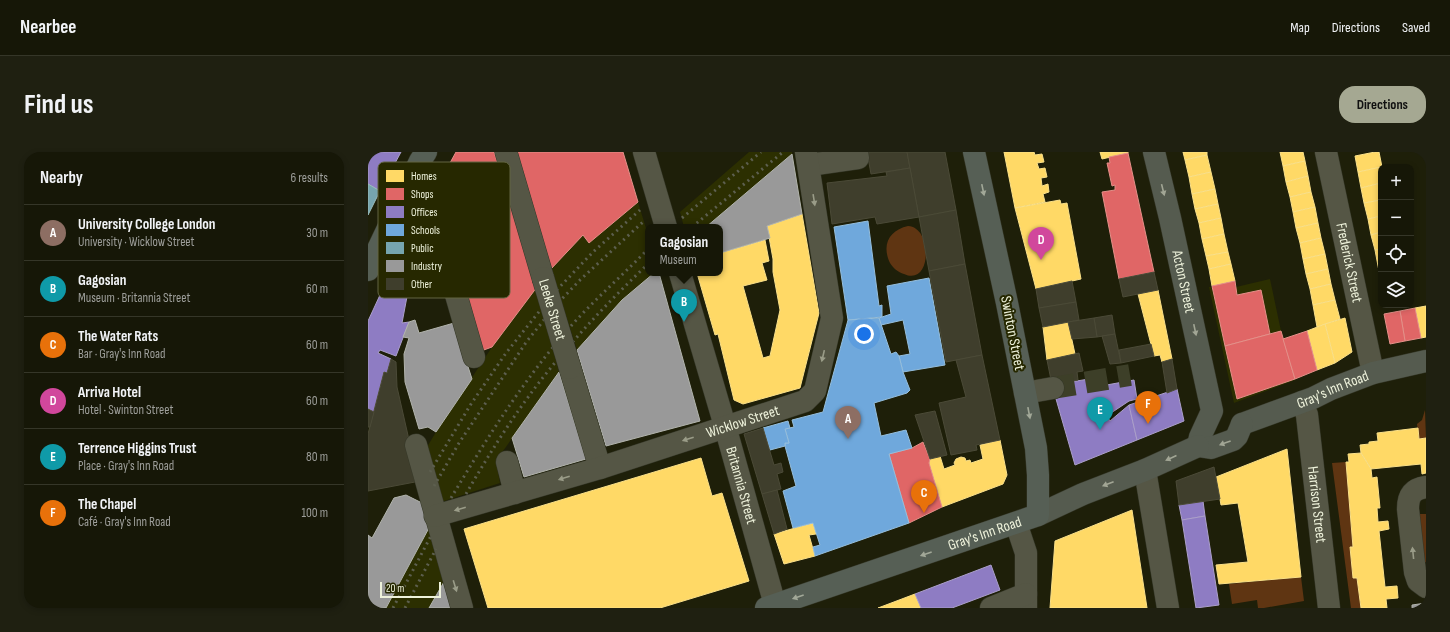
<!DOCTYPE html>
<html lang="en">
<head>
<meta charset="utf-8">
<style>
	:root { --surface:#161707; --page:#1f2011; --text:#f1f3f6; --muted:#9e9f9b; --line:#353628; --accent:#a5a892 }
	body { margin:0; font-family:"Sofia Sans Condensed",sans-serif; background:var(--page); color:var(--text) }
	.controls { position:absolute; right:12px; top:12px; display:grid; overflow:hidden; border-radius:8px; box-shadow:0 2px 6px #0003 }
	.controls button { width:36px; height:36px; display:grid; place-items:center; padding:0; border:0; border-bottom:1px solid var(--line); background:var(--surface); color:var(--text); font:20px sans-serif }
	.scale { position:absolute; left:12px; bottom:10px; width:61px; box-sizing:border-box; padding-left:4px; border:2px solid #eef2db; border-top:0; font-size:11px; line-height:14px; white-space:nowrap; color:#eef2db; -webkit-text-stroke:3px #262800; paint-order:stroke }
	.you { position:absolute; left:496px; top:182px; width:14px; height:14px; margin:-10px; border:3px solid #fff; border-radius:50%; background:#1a73e8; box-shadow:0 0 0 6px #1a73e833 }
	.badge { display:grid; place-items:center; width:26px; height:26px; border-radius:50%; background:var(--accent); color:#fff; font-size:13px; font-weight:700 }
	.pin { position:absolute; translate:-50% -33px; filter:drop-shadow(0 1px 2px #0008) }
	.pin::after { content:''; position:absolute; top:21px; width:14px; height:12px; background:inherit; clip-path:polygon(0 0,100% 0,50% 100%) }
	.popup { position:absolute; left:277px; top:72px; width:78px; height:52px; box-sizing:border-box; display:grid; place-content:center; border-radius:8px; background:var(--surface); filter:drop-shadow(0 1px 3px #0005); font-size:13px; white-space:nowrap; color:var(--muted) }
	.popup b { font-size:15px; color:var(--text) }
	.popup::after { content:''; position:absolute; left:50%; top:100%; margin-left:-8px; border:8px solid transparent; border-top-color:var(--surface) }
	.list { margin:0; padding:0; list-style:none }
	h2 { display:flex; justify-content:space-between; align-items:center; height:52px; margin:0; padding:0 16px; font-size:17px }
	h2 small { font-size:13px; font-weight:400; color:var(--muted) }
	.list li { display:grid; grid-template-columns:26px 1fr auto; gap:12px; align-items:center; box-sizing:border-box; height:56px; padding:0 16px; border-top:1px solid var(--line) }
	.list b { display:block; font-size:15px; white-space:nowrap }
	.list p { margin:0; font-size:13px; white-space:nowrap; color:var(--muted) }
	.list em { font-size:13px; font-style:normal; color:var(--muted) }
	.icon { flex:none; width:22px; height:22px; fill:none; stroke:currentColor; stroke-width:2; stroke-linecap:round; stroke-linejoin:round }
	.map { position:relative; flex:none; width:1058px; height:456px; overflow:hidden; border-radius:16px }
	header { display:flex; align-items:center; gap:24px; box-sizing:border-box; height:56px; padding:0 20px; background:var(--surface); border-bottom:1px solid var(--line) }
	header strong { font-size:19px }
	nav { display:flex; gap:22px; margin-inline-start:auto; font-size:14px }
	.intro { display:flex; align-items:center; justify-content:space-between; box-sizing:border-box; height:96px; padding:0 24px }
	h1 { margin:0; font-size:28px }
	.button { padding:10px 18px; border-radius:16px; background:var(--accent); color:#111; font-size:14px; font-weight:700 }
	main { display:flex; gap:24px; padding:0 24px }
	aside { flex:1; background:var(--surface); border-radius:16px; box-shadow:0 2px 6px #0003 }
	.map>svg:first-child { display:block }
</style>
</head>
<body>
<header>
<strong>Nearbee</strong>
<nav><a>Map</a><a>Directions</a><a>Saved</a></nav>
</header>
<div class="intro"><h1>Find us</h1><a class="button">Directions</a></div>
<main>
<aside>
<h2>Nearby<small>6 results</small></h2>
<ul class="list">
<li><span class="badge" style="background:#8d6e63">A</span><div><b>University College London</b><p>University · Wicklow Street</p></div><em>30 m</em></li>
<li><span class="badge" style="background:#0f9aa8">B</span><div><b>Gagosian</b><p>Museum · Britannia Street</p></div><em>60 m</em></li>
<li><span class="badge" style="background:#e8710a">C</span><div><b>The Water Rats</b><p>Bar · Gray's Inn Road</p></div><em>60 m</em></li>
<li><span class="badge" style="background:#d1479c">D</span><div><b>Arriva Hotel</b><p>Hotel · Swinton Street</p></div><em>60 m</em></li>
<li><span class="badge" style="background:#0f9aa8">E</span><div><b>Terrence Higgins Trust</b><p>Place · Gray's Inn Road</p></div><em>80 m</em></li>
<li><span class="badge" style="background:#e8710a">F</span><div><b>The Chapel</b><p>Café · Gray's Inn Road</p></div><em>100 m</em></li>
</ul>
</aside>
<div class="map">
<svg width="1058" height="456" viewBox="0 0 1058 456">
	<rect width="100%" height="100%" fill="#1e1f09"/>
	<g fill="#2c2f01">
		<polygon points="381,0 424,0 424,2 338,75 316,75 312,60"/>
		<polygon points="270,50 280,83 280,121 286,121 209,198 183,117 215,83 221,90"/>
		<polygon points="902,127 913,179 927,228 866,251 841,135 868,135"/>
		<polygon points="169,135 191,220 128,309 132,331 70,351 56,300 68,280 124,195"/>
		<polygon points="62,374 77,428 61,456 18,456"/>
	</g>
	<g fill="#5f3512">
		<path d="M540 74C565 75 564 135 536 122 530 120 525 116 522 111 513 92 522 78 540 74Z"/>
		<polygon points="1057,258 1058,286 1051,287 1049,272 1054,268"/>
		<polygon points="978,310 985,395 982,395 985,426 989,426 993,456 983,456 964,311"/>
		<polygon points="1050,362 1058,362 1058,410 1055,411"/>
		<polygon points="933,425 936,449 896,456 890,456 889,448 864,452 861,432"/>
	</g>
	<g fill="#ffd966" stroke="#fae089">
		<polygon points="636,0 666,0 667,3 674,2 676,10 669,11 671,17 677,16 679,25 673,26 674,34 680,32 681,40 675,42 677,50 647,56"/>
		<polygon points="732,0 760,0 760,1 734,7"/>
		<polygon points="815,0 839,0 839,3 817,8"/>
		<polygon points="912,0 935,0 937,9 915,14"/>
		<polygon points="1007,0 1011,0 1014,15 990,20 987,4"/>
		<polygon points="839,3 843,20 821,25 817,8"/>
		<polygon points="937,9 940,24 918,30 915,14"/>
		<polygon points="1013,15 1013,31 993,36 990,20"/>
		<polygon points="843,20 847,37 824,42 821,25"/>
		<polygon points="940,24 943,40 922,45 918,30"/>
		<polygon points="1013,31 1013,48 996,51 993,36"/>
		<polygon points="847,37 850,52 827,57 824,42"/>
		<polygon points="943,40 947,55 925,60 922,45"/>
		<polygon points="692,48 693,52 699,51 713,127 668,137 647,56"/>
		<polygon points="1013,48 1013,64 1000,67 996,51"/>
		<polygon points="850,52 853,66 831,71 827,57"/>
		<polygon points="947,55 950,71 928,76 925,60"/>
		<polygon points="434,62 451,161 432,236 375,252 366,248 350,182 347,183 329,121 352,121 352,101 397,88 401,109 394,111 399,128 375,134 395,206 402,204 412,158 405,120 405,107 399,74"/>
		<polygon points="1013,64 1013,80 1003,83 1000,67"/>
		<polygon points="853,66 856,82 834,87 831,71"/>
		<polygon points="950,71 953,86 932,91 928,76"/>
		<polygon points="1013,80 1013,97 1007,98 1003,83"/>
		<polygon points="856,82 860,100 838,104 834,87"/>
		<polygon points="953,86 957,102 935,107 932,91"/>
		<polygon points="1013,97 1013,113 1010,114 1007,98"/>
		<polygon points="860,100 863,112 841,117 838,104"/>
		<polygon points="957,102 960,117 938,122 935,107"/>
		<polygon points="863,112 867,129 844,134 841,117"/>
		<polygon points="1013,113 1013,129 1010,114"/>
		<polygon points="960,117 963,132 942,137 938,122"/>
		<polygon points="963,132 967,148 945,153 942,137"/>
		<polygon points="790,138 804,207 794,210 792,203 786,204 770,142"/>
		<polygon points="967,148 972,167 949,175 945,153"/>
		<polygon points="1058,154 1058,185 1053,186 1047,156"/>
		<polygon points="977,166 984,200 967,211 957,172"/>
		<polygon points="700,170 707,202 679,208 675,175"/>
		<polygon points="957,172 967,211 949,218 939,179"/>
		<polygon points="1050,276 1051,287 1058,286 1058,321 1054,322 1053,312 1003,317 993,301 992,293 1001,292 1001,290 1010,289 1009,281"/>
		<polygon points="632,288 639,323 635,332 574,355 561,311 562,307 572,304 576,317 587,313 586,311 588,307 593,305 597,306 598,309 602,308 603,311 615,307 612,293"/>
		<polygon points="919,297 933,425 851,432 848,413 880,410 870,351 853,353 848,325"/>
		<polygon points="993,301 1003,317 1004,326 1009,325 1012,356 1009,356 1010,370 1020,369 1021,377 1011,379 1017,435 1029,434 1030,446 1018,447 1019,456 993,456 989,426 985,426 982,395 985,395 978,310 981,310 980,302"/>
		<polygon points="333,306 344,344 354,341 381,429 292,456 120,456 96,377"/>
		<polygon points="764,358 779,456 682,456 687,389"/>
		<polygon points="445,371 448,382 441,383 447,404 416,412 406,382"/>
		<polygon points="547,442 553,456 510,456"/>
	</g>
	<g fill="#e06666" stroke="#e49089">
		<polygon points="88,0 126,0 169,135 124,195 113,199 73,69 59,53"/>
		<polygon points="147,0 255,0 270,50 221,91 215,83 183,117"/>
		<polygon points="760,1 786,120 751,127 734,40 747,38 747,33 744,34 739,11 742,11 741,5"/>
		<polygon points="867,129 869,143 893,138 902,182 857,194 844,134"/>
		<polygon points="1047,156 1053,186 1037,189 1032,159"/>
		<polygon points="1032,159 1037,189 1022,192 1016,162"/>
		<polygon points="913,179 927,227 869,247 857,194"/>
		<polygon points="939,179 949,218 927,227 915,187"/>
		<polygon points="555,290 562,307 561,311 574,355 541,371 521,302 544,296"/>
	</g>
	<g fill="#8e7cc3" stroke="#ab9fca">
		<polygon points="0,0 33,0 12,39 0,32"/>
		<polygon points="43,76 48,76 63,97 75,133 53,139 50,130 55,129 50,113 48,112 46,133 44,135 41,134 34,171 41,170 28,204 12,198 10,201 23,207 19,221 16,220 6,260 0,257 0,169"/>
		<polygon points="721,227 722,236 766,228 769,247 761,249 743,261 741,251 738,252 737,247 725,249 727,268 739,264 742,269 761,253 769,288 707,313 684,233"/>
		<polygon points="809,237 816,269 769,288 761,253"/>
		<polygon points="835,349 837,364 814,368 811,353"/>
		<polygon points="837,364 851,453 828,456 814,368"/>
		<polygon points="623,413 632,438 584,456 553,456 547,442"/>
	</g>
	<g fill="#6fa8dc" stroke="#95bedc">
		<polygon points="500,69 511,154 514,153 514,165 480,168 466,75"/>
		<polygon points="561,126 577,213 535,220 531,204 542,202 535,168 513,173 511,166 523,162 519,134"/>
		<polygon points="511,166 523,202 528,200 531,204 535,220 542,238 539,241 506,251 513,284 538,278 544,296 521,302 541,371 447,404 445,395 452,393 445,371 425,376 415,339 428,334 417,294 417,291 421,291 417,277 426,275 424,268 455,260 480,168"/>
		<polygon points="420,269 422,276 417,277 421,291 417,291 417,294 402,298 395,276"/>
	</g>
	<polygon fill="#76a5af" stroke="#9abcbc" points="0,32 12,39 0,63"/>
	<g fill="#999" stroke="#b2b4ad">
		<polygon points="424,2 434,62 399,74 402,86 352,101 352,75 338,75"/>
		<polygon points="286,121 291,121 332,269 238,294 209,198 254,148"/>
		<polygon points="47,168 51,181 86,171 104,227 68,280 60,275 51,277 37,230 36,202 41,186 35,185 41,170"/>
		<polygon points="191,220 218,307 156,325 144,286"/>
		<polygon points="38,343 54,351 62,374 18,456 0,456 0,383 4,386 26,346"/>
		<polygon points="77,428 85,456 61,456"/>
		<polygon points="1058,451 1058,456 1044,456 1044,453"/>
	</g>
	<g fill="#3f3e2c" stroke="#4b4a37">
		<polygon points="499,0 539,0 542,16 503,22"/>
		<polygon points="539,0 577,0 588,58 551,65"/>
		<polygon points="542,16 551,65 509,72 507,65 464,72 459,31 519,24 518,20"/>
		<polygon points="588,58 597,112 561,119 551,65"/>
		<polygon points="597,112 614,203 578,210 561,119"/>
		<polygon points="786,120 790,138 755,145 751,127"/>
		<polygon points="704,129 708,150 671,156 668,137"/>
		<polygon points="708,150 711,168 675,175 671,156"/>
		<polygon points="744,163 747,182 729,185 726,166"/>
		<polygon points="726,166 729,185 704,187 700,170"/>
		<polygon points="747,182 753,211 742,212 734,184"/>
		<polygon points="783,192 786,204 753,211 751,198"/>
		<polygon points="711,201 715,219 709,220 710,228 684,233 679,208"/>
		<polygon points="614,203 632,288 608,293 609,298 583,303 571,251 598,245 588,208"/>
		<polygon points="23,207 28,210 29,235 44,301 40,303 47,330 0,339 0,282 16,220 19,221"/>
		<polygon points="804,207 809,237 799,241 794,210"/>
		<polygon points="0,257 6,260 2,275 0,275"/>
		<polygon points="567,259 579,303 562,307 547,263"/>
		<polygon points="395,276 406,313 413,311 415,320 409,322 413,337 394,342 376,282"/>
		<polygon points="846,315 852,347 811,353 808,329"/>
		<polygon points="409,338 419,377 406,382 394,342"/>
	</g>
	<g fill="none" stroke-linecap="round" stroke-linejoin="round">
		<polyline stroke="#3d3f28" stroke-width="22" stroke-dasharray="22 11" stroke-linecap="butt" points="685,236 762,223"/>
		<defs>
			<g id="minor">
				<polyline points="138,0 175,126"/>
				<polyline points="276,0 298,75"/>
				<path id="s1" d="M958 0 1005 221"/>
				<polyline points="441,13 490,6 489,0"/>
				<polyline points="32,50 46,59 71,84 106,205"/>
				<path id="s2" d="M312 121 357 274 407 453"/>
				<polyline points="202,216 232,316"/>
				<polyline points="657,241 685,236"/>
				<path id="s3" d="M934 250 939 263 961 456"/>
				<polyline points="48,293 94,456"/>
				<polyline points="139,310 147,341"/>
				<polyline points="777,318 800,456"/>
				<path d="M1058 335C1044 337 1040 344 1040 357L1047 420 1050 429 1058 435"/>
				<path id="s4" d="M67 364 232 316 437 249 447 239 464 166 438 0"/>
				<polyline points="648,371 658,401 658,456"/>
				<polyline points="623,456 658,442"/>
			</g>
			<g id="major">
				<path id="s5" d="M786 0 802 66 844 259 832 285 830 294"/>
				<path id="s6" d="M874 272 945 246 963 237 1005 221 1058 209"/>
				<polyline points="830,294 843,296 865,288 869,284 874,272"/>
				<polyline points="670,363 715,342 777,318 830,294"/>
			</g>
			<g id="highway">
				<polyline points="0,118 52,9 58,0"/>
				<path id="s7" d="M398 456 670 363V323L668 296 639 151 606 0"/>
			</g>
		</defs>
		<use href="#minor" stroke="#363829" stroke-width="23"/>
		<use href="#major" stroke="#363829" stroke-width="23"/>
		<use href="#highway" stroke="#363829" stroke-width="23"/>
		<use href="#minor" stroke="#555645" stroke-width="22"/>
		<use href="#major" stroke="#555b4f" stroke-width="22"/>
		<use href="#highway" stroke="#565f55" stroke-width="22"/>
		<g stroke="#5d5f4f" stroke-width="3" stroke-dasharray="2 4" stroke-linecap="butt">
			<polyline points="314,66 393,0"/>
			<polyline points="324,75 415,0"/>
			<polyline points="62,320 103,252 138,201 186,141 225,100 272,58"/>
			<polyline points="66,334 91,291 159,189 189,152 212,128 276,69"/>
			<path d="M98 342C121 302 145 264 173 228 206 186 242 148 280 112"/>
			<path d="M83 346C119 286 156 227 203 174 227 147 255 123 280 97"/>
			<polyline points="25,456 64,382"/>
			<polyline points="37,456 68,397"/>
		</g>
		<defs>
			<g id="minor-bridge">
				<path id="s8" d="M175 126 202 216"/>
			</g>
		</defs>
		<use href="#minor-bridge" stroke="#363829" stroke-width="23" stroke-linecap="butt"/>
		<use href="#minor-bridge" stroke="#555645" stroke-width="22"/>
	</g>
	<defs><path id="oneway-solid" d="M-6-.8H1V-3.2L6.5 0L1 3.2V.8H-6Z"/></defs>
	<g fill="#a2a898">
		<use href="#oneway-solid" transform="translate(615 38) rotate(78)"/>
		<use href="#oneway-solid" transform="translate(661 261) rotate(79)"/>
		<use href="#oneway-solid" transform="translate(558 402) rotate(161)"/>
		<use href="#oneway-solid" transform="translate(430 445) rotate(161)"/>
	</g>
	<g fill="#a2a695">
		<use href="#oneway-solid" transform="translate(795 38) rotate(76)"/>
		<use href="#oneway-solid" transform="translate(827 178) rotate(78)"/>
		<use href="#oneway-solid" transform="translate(857 291) rotate(160)"/>
		<use href="#oneway-solid" transform="translate(803 306) rotate(156)"/>
		<use href="#oneway-solid" transform="translate(740 332) rotate(159)"/>
	</g>
	<g fill="#9a9c88">
		<use href="#oneway-solid" transform="translate(446 48) rotate(81)"/>
		<use href="#oneway-solid" transform="translate(455 204) rotate(103)"/>
		<use href="#oneway-solid" transform="translate(320 287) rotate(162)"/>
		<use href="#oneway-solid" transform="translate(196 326) rotate(163)"/>
		<use href="#oneway-solid" transform="translate(92 357) rotate(164)"/>
		<use href="#oneway-solid" transform="translate(1045 401) rotate(-96)"/>
		<use href="#oneway-solid" transform="translate(87 434) rotate(73)"/>
	</g>
	<g text-anchor="middle" stroke-width="4" stroke-linejoin="round" paint-order="stroke">
		<g font-size="15" fill="#eef2db" stroke="#262800">
			<text dy="5" stroke="none"><textPath href="#s1" startOffset="113">Frederick Street</textPath></text>
			<text dy="5" stroke="none"><textPath href="#s5" startOffset="133">Acton Street</textPath></text>
			<text dy="5" stroke="none"><textPath href="#s8" startOffset="33">Leeke Street</textPath></text>
			<text transform="translate(645 181) rotate(79)" y="5">Swinton Street</text>
			<text dy="5" stroke="none"><textPath href="#s6" startOffset="97">Gray's Inn Road</textPath></text>
			<text dy="5" stroke="none"><textPath href="#s4" startOffset="322">Wicklow Street</textPath></text>
			<text dy="5" stroke="none"><textPath href="#s2" startOffset="221">Britannia Street</textPath></text>
			<text dy="5" stroke="none"><textPath href="#s3" startOffset="104">Harrison Street</textPath></text>
			<text dy="5" stroke="none"><textPath href="#s7" startOffset="231">Gray's Inn Road</textPath></text>
		</g>
	</g>
	<rect x="10" y="10" width="132" height="136" rx="6" fill="#262800" stroke="#626542" stroke-width="1"/>
	<rect x="18" y="18" width="18" height="12" fill="#ffd966"/>
	<rect x="18" y="36" width="18" height="12" fill="#e06666"/>
	<rect x="18" y="54" width="18" height="12" fill="#8e7cc3"/>
	<rect x="18" y="72" width="18" height="12" fill="#6fa8dc"/>
	<rect x="18" y="90" width="18" height="12" fill="#76a5af"/>
	<rect x="18" y="108" width="18" height="12" fill="#999"/>
	<rect x="18" y="126" width="18" height="12" fill="#3f3e2c"/>
	<g font-size="11" fill="#eef2db">
		<text x="43" y="28">Homes</text>
		<text x="43" y="46">Shops</text>
		<text x="43" y="64">Offices</text>
		<text x="43" y="82">Schools</text>
		<text x="43" y="100">Public</text>
		<text x="43" y="118">Industry</text>
		<text x="43" y="136">Other</text>
	</g>
</svg>
<div class="controls">
<button>+</button>
<button>−</button>
<button><svg class="icon" aria-label="locate" viewBox="0 0 24 24"><circle cx="12" cy="12" r="6"/><path d="M12 2v4M12 18v4M2 12h4M18 12h4"/></svg></button>
<button><svg class="icon" aria-label="layers" viewBox="0 0 24 24"><path d="M12 4l9 5-9 5-9-5zM3 14l9 5 9-5"/></svg></button>
</div>
<div class="scale">20 m</div>
<div class="you"></div>
<div class="pin badge" style="left:480px;top:287px;background:#8d6e63">A</div>
<div class="pin badge" style="left:316px;top:170px;background:#0f9aa8">B</div>
<div class="popup"><b>Gagosian</b>Museum</div>
<div class="pin badge" style="left:556px;top:361px;background:#e8710a">C</div>
<div class="pin badge" style="left:673px;top:108px;background:#d1479c">D</div>
<div class="pin badge" style="left:732px;top:278px;background:#0f9aa8">E</div>
<div class="pin badge" style="left:780px;top:272px;background:#e8710a">F</div>
</div>
</main>
</body>
</html>
